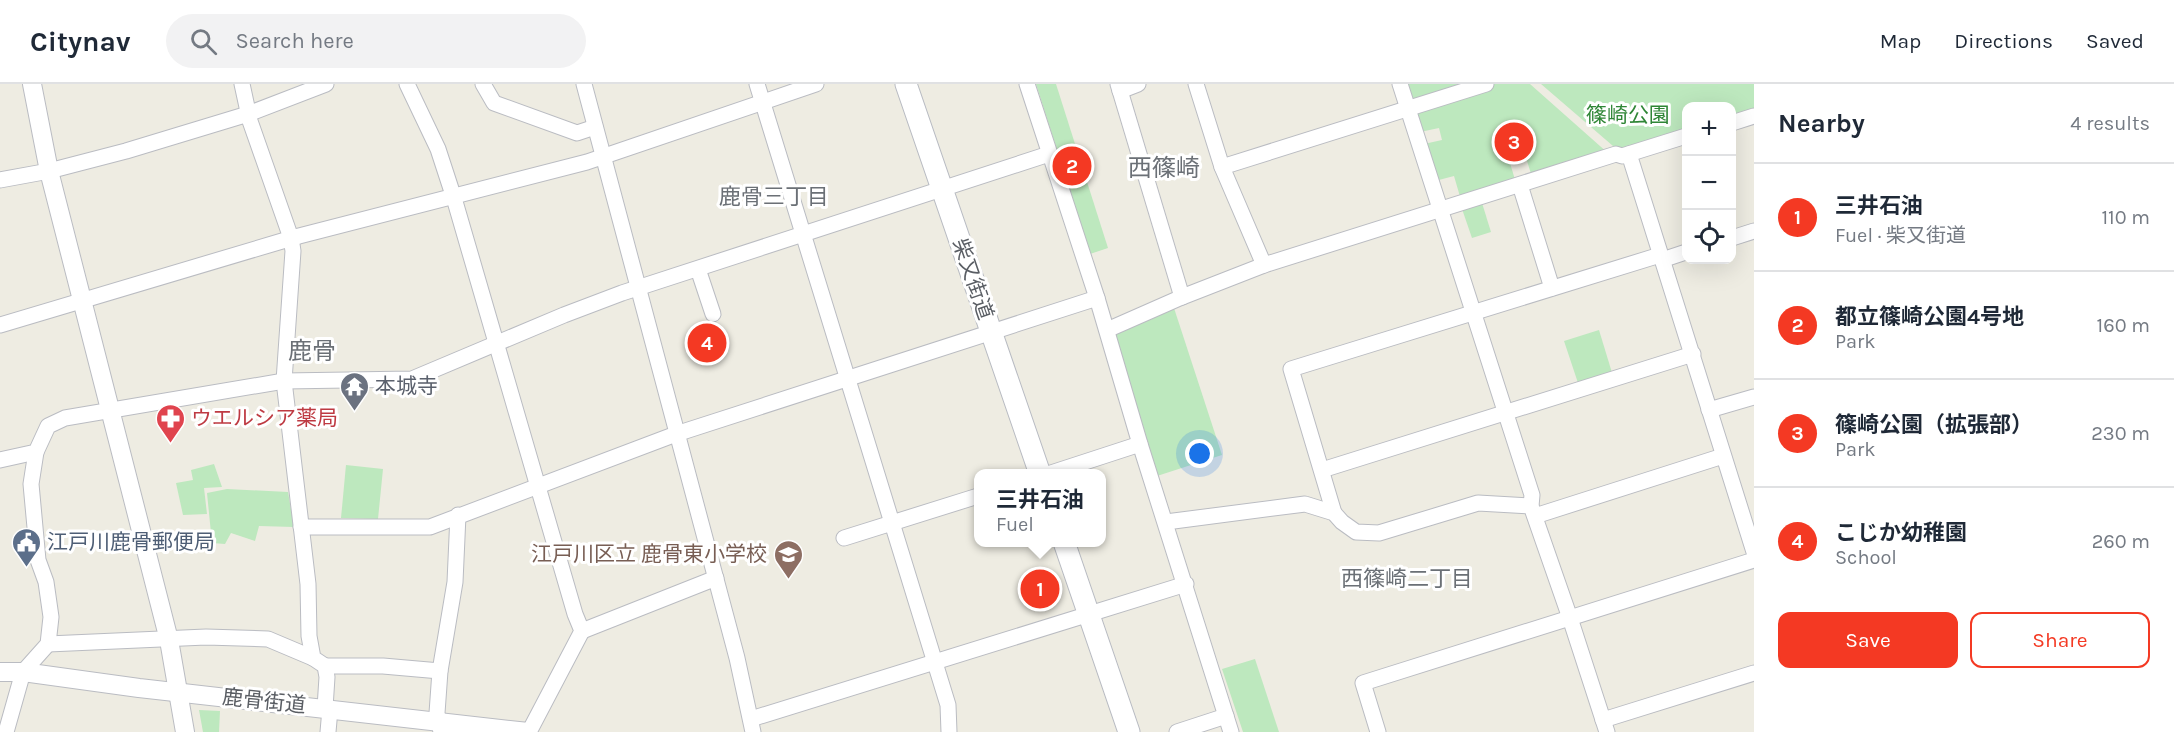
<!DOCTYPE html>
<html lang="en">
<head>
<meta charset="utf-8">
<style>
	:root { --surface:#fff; --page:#f2f2f3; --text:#1f2937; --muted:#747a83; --line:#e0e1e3; --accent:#f43923 }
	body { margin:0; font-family:Karla,"Noto Sans JP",sans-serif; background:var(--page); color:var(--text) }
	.controls { position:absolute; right:18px; top:18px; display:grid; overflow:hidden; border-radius:12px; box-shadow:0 6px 24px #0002 }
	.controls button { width:54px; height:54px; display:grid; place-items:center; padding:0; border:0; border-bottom:2px solid var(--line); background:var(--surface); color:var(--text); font:30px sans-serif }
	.you { position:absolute; left:1200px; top:370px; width:21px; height:21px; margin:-15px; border:4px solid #fff; border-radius:50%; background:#1a73e8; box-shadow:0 0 0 9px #1a73e833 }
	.badge { display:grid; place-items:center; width:39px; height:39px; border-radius:50%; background:var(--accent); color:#fff; font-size:20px; font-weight:700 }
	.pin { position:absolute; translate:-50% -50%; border:3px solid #fff; box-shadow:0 2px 6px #0006 }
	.popup { position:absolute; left:974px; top:385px; width:132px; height:78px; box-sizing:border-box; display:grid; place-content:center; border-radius:12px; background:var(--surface); filter:drop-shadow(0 2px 4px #0005); font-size:20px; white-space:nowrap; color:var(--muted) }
	.popup b { font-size:22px; color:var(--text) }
	.popup::after { content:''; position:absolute; left:50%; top:100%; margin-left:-12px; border:12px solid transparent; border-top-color:var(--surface) }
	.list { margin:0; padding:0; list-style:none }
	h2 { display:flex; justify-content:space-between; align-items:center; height:78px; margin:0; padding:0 24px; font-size:26px }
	h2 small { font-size:20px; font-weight:400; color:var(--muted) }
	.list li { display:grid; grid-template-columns:39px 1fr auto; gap:18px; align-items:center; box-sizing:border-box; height:108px; padding:0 24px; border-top:2px solid var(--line) }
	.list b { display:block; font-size:22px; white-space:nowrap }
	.list p { margin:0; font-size:20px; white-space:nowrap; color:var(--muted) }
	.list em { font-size:20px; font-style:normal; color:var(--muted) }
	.actions { display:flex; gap:12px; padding:18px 24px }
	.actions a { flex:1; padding:14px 0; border:2px solid var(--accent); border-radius:12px; text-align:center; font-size:21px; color:var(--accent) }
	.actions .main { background:var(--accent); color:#fff }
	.icon { flex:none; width:33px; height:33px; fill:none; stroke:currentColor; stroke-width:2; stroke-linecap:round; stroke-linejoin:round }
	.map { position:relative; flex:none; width:1754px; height:648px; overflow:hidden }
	header { display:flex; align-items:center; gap:36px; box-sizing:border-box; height:84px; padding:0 30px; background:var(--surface); border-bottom:2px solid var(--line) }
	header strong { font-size:28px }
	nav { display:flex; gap:33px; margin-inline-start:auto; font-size:21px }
	.search { width:420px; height:54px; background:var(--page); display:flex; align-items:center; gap:15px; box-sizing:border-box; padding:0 21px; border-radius:33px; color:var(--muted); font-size:22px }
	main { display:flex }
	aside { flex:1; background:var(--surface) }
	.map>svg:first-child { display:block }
</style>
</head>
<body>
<header>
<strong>Citynav</strong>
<div class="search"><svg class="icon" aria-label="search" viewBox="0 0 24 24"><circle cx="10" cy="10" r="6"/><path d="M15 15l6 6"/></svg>Search here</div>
<nav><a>Map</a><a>Directions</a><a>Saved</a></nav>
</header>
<main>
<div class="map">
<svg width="1754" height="648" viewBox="0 0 1754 648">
	<rect width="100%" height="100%" fill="#eeece2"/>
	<g fill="#bde8be">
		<polygon points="1036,0 1056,0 1108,164 1090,170"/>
		<polygon points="1405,0 1530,0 1609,70 1532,93 1523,64 1507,69 1516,99 1461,116 1454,92 1435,97 1424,60 1442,56 1439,44 1420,48"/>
		<polygon points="1541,0 1754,0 1754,25 1732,32 1732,22 1686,22 1686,46 1620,68"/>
		<polygon points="1482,119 1491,148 1472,154 1462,125"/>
		<polygon points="1173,221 1222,371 1157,392 1110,245"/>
		<polygon points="1599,246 1613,292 1579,302 1564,257"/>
		<polygon points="214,380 222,403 204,404 207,430 183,431 176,399 193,396 191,386"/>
		<polygon points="346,381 383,385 378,435 341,434"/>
		<polygon points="227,405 288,408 294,443 259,442 255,457 231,449 225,460 212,459 207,409"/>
		<polygon points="1255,575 1279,648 1243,648 1222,585"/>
		<polygon points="199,626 220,627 219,648 203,648"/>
	</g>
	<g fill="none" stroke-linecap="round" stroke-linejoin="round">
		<defs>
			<g id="minor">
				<polyline points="242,0 250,37 291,154 293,167 284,297 308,500 309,552 313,574 325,582 327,593 325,624"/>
				<polyline points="407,0 438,65 454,114 575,530 582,547 529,648"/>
				<polyline points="483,0 494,19 577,49 595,43"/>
				<polyline points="584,0 737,574 753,648"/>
				<polyline points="757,0 948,621 949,648"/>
				<polyline points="1027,0 1097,214 1140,360 1231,648"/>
				<polyline points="1118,0 1182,213"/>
				<polyline points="1196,0 1222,83 1264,181"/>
				<polyline points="1400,0 1532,411 1531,422 1570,534 1607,648"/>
				<polyline points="1120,7 1138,0"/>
				<polyline points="1732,39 1754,32"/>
				<polyline points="1629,70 1754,468"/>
				<polyline points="1222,83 1486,0"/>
				<polyline points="0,96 49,87 126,67 248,30 326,0"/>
				<polyline points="1520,101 1552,204"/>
				<polyline points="1732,154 1754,147"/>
				<polyline points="1662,176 1686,168"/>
				<polyline points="698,185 713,230"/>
				<polyline points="0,241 299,152 587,78 816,0"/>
				<polyline points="1107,246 1182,213 1264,181 1616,70 1622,72 1686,52"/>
				<polyline points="1709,326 1754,313"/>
				<polyline points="0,376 36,368 48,342 65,334 284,297 412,295 564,231 622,209 1049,70"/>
				<polyline points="1322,386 1693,270"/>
				<polyline points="1048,390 1140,360"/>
				<polyline points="1334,429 1291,285 1660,171"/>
				<polyline points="1535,432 1723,372"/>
				<polyline points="1166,438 1305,420 1334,429 1342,438 1356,448 1379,449 1478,419 1531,422"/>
				<polyline points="301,443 430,443 676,350 1097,214"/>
				<polyline points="844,454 978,412"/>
				<polyline points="582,547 716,494"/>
				<polyline points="48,560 206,553 268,555 313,574"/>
				<polyline points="325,582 383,582 440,587"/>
				<polyline points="751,635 1186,500"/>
				<polyline points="1603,636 1754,589"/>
				<polyline points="6,648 23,588 48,560 51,533 46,498 38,476 31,400 36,368"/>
				<polyline points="328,648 330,625"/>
				<polyline points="441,648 437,629 440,587 455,498 458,431"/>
				<polyline points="1177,648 1226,632"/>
				<polyline points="1378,648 1363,599 1754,476"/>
			</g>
			<g id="tertiary">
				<polyline points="32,0 49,87 169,556 185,648"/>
				<polyline points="0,588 23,588 139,604 528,648"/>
			</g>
			<g id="secondary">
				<polyline points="906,0 1040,390"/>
				<polyline points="1064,458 1129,648"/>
			</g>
		</defs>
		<use href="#minor" stroke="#babcc2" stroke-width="17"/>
		<use href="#tertiary" stroke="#babcc2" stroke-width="20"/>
		<use href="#secondary" stroke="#b8bbc2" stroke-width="23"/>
		<use href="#minor" stroke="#fff" stroke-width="15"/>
		<use href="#tertiary" stroke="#fff" stroke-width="18"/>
		<use href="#secondary" stroke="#fff" stroke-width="21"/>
	</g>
	<defs>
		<symbol id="temple-pin" viewBox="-11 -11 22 30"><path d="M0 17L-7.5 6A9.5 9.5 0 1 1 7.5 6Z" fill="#6b7280" stroke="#fff"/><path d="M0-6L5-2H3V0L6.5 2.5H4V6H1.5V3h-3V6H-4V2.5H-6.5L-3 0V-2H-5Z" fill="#fff"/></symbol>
		<symbol id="pharmacy-pin" viewBox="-11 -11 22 30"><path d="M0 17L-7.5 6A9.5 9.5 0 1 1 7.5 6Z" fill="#e0444e" stroke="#fff"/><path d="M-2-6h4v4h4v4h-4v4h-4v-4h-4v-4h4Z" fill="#fff"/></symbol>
		<symbol id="civic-pin" viewBox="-11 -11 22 30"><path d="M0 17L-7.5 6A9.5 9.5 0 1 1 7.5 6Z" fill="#5c6f8a" stroke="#fff"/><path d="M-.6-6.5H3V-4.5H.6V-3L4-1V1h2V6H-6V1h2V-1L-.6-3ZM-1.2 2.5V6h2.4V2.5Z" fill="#fff"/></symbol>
		<symbol id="school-pin" viewBox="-11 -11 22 30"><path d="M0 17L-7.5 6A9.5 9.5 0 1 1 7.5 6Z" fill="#8d6e63" stroke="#fff"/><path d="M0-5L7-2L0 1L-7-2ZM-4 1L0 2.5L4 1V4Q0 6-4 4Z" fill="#fff"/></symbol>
	</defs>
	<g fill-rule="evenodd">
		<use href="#temple-pin" x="338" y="286" width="33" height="45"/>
		<use href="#pharmacy-pin" x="154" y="318" width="33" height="45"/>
		<use href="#civic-pin" x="10" y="442" width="33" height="45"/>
		<use href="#school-pin" x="772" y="454" width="33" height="45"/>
	</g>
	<g text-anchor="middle" stroke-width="6" stroke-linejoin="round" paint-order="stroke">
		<g font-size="21" fill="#2f8636" stroke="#fff">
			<text x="1628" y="38">篠崎公園</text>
		</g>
		<g font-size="21" fill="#5a5e64" stroke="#fff">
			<text transform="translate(973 195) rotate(71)" y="7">柴又街道</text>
			<text transform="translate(264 617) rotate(6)" y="7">鹿骨街道</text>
		</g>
		<g font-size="21" fill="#5b616d" stroke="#fff" text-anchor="start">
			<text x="375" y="309">本城寺</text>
		</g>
		<g font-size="21" fill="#be3a42" stroke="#fff" text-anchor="start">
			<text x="191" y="341">ウエルシア薬局</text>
		</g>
		<g font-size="21" fill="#4e5e75" stroke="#fff" text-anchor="start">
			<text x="47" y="465">江戸川鹿骨郵便局</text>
		</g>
		<g font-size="21" fill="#785e54" stroke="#fff" text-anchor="end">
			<text x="767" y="477">江戸川区立 鹿骨東小学校</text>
		</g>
		<g font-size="22" fill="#6b7076" stroke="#fff">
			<text x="774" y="120">鹿骨三丁目</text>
			<text x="1407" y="502">西篠崎二丁目</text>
		</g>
		<g font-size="24" fill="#6b7076" stroke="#fff">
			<text x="1164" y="92">西篠崎</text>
			<text x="312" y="275">鹿骨</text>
		</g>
	</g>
</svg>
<div class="controls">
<button>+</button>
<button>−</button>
<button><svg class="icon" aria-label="locate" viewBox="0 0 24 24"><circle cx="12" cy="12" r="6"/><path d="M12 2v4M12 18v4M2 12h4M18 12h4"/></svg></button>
</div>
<div class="you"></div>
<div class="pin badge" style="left:1040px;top:505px">1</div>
<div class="popup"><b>三井石油</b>Fuel</div>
<div class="pin badge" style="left:1072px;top:82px">2</div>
<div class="pin badge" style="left:1514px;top:58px">3</div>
<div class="pin badge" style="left:707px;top:259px">4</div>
</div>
<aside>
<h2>Nearby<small>4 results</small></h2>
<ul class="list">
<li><span class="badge">1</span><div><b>三井石油</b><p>Fuel · 柴又街道</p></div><em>110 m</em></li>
<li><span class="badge">2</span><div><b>都立篠崎公園4号地</b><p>Park</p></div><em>160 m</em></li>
<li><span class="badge">3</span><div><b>篠崎公園（拡張部）</b><p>Park</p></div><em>230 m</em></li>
<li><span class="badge">4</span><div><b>こじか幼稚園</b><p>School</p></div><em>260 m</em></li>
</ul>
<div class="actions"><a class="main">Save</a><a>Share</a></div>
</aside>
</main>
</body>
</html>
